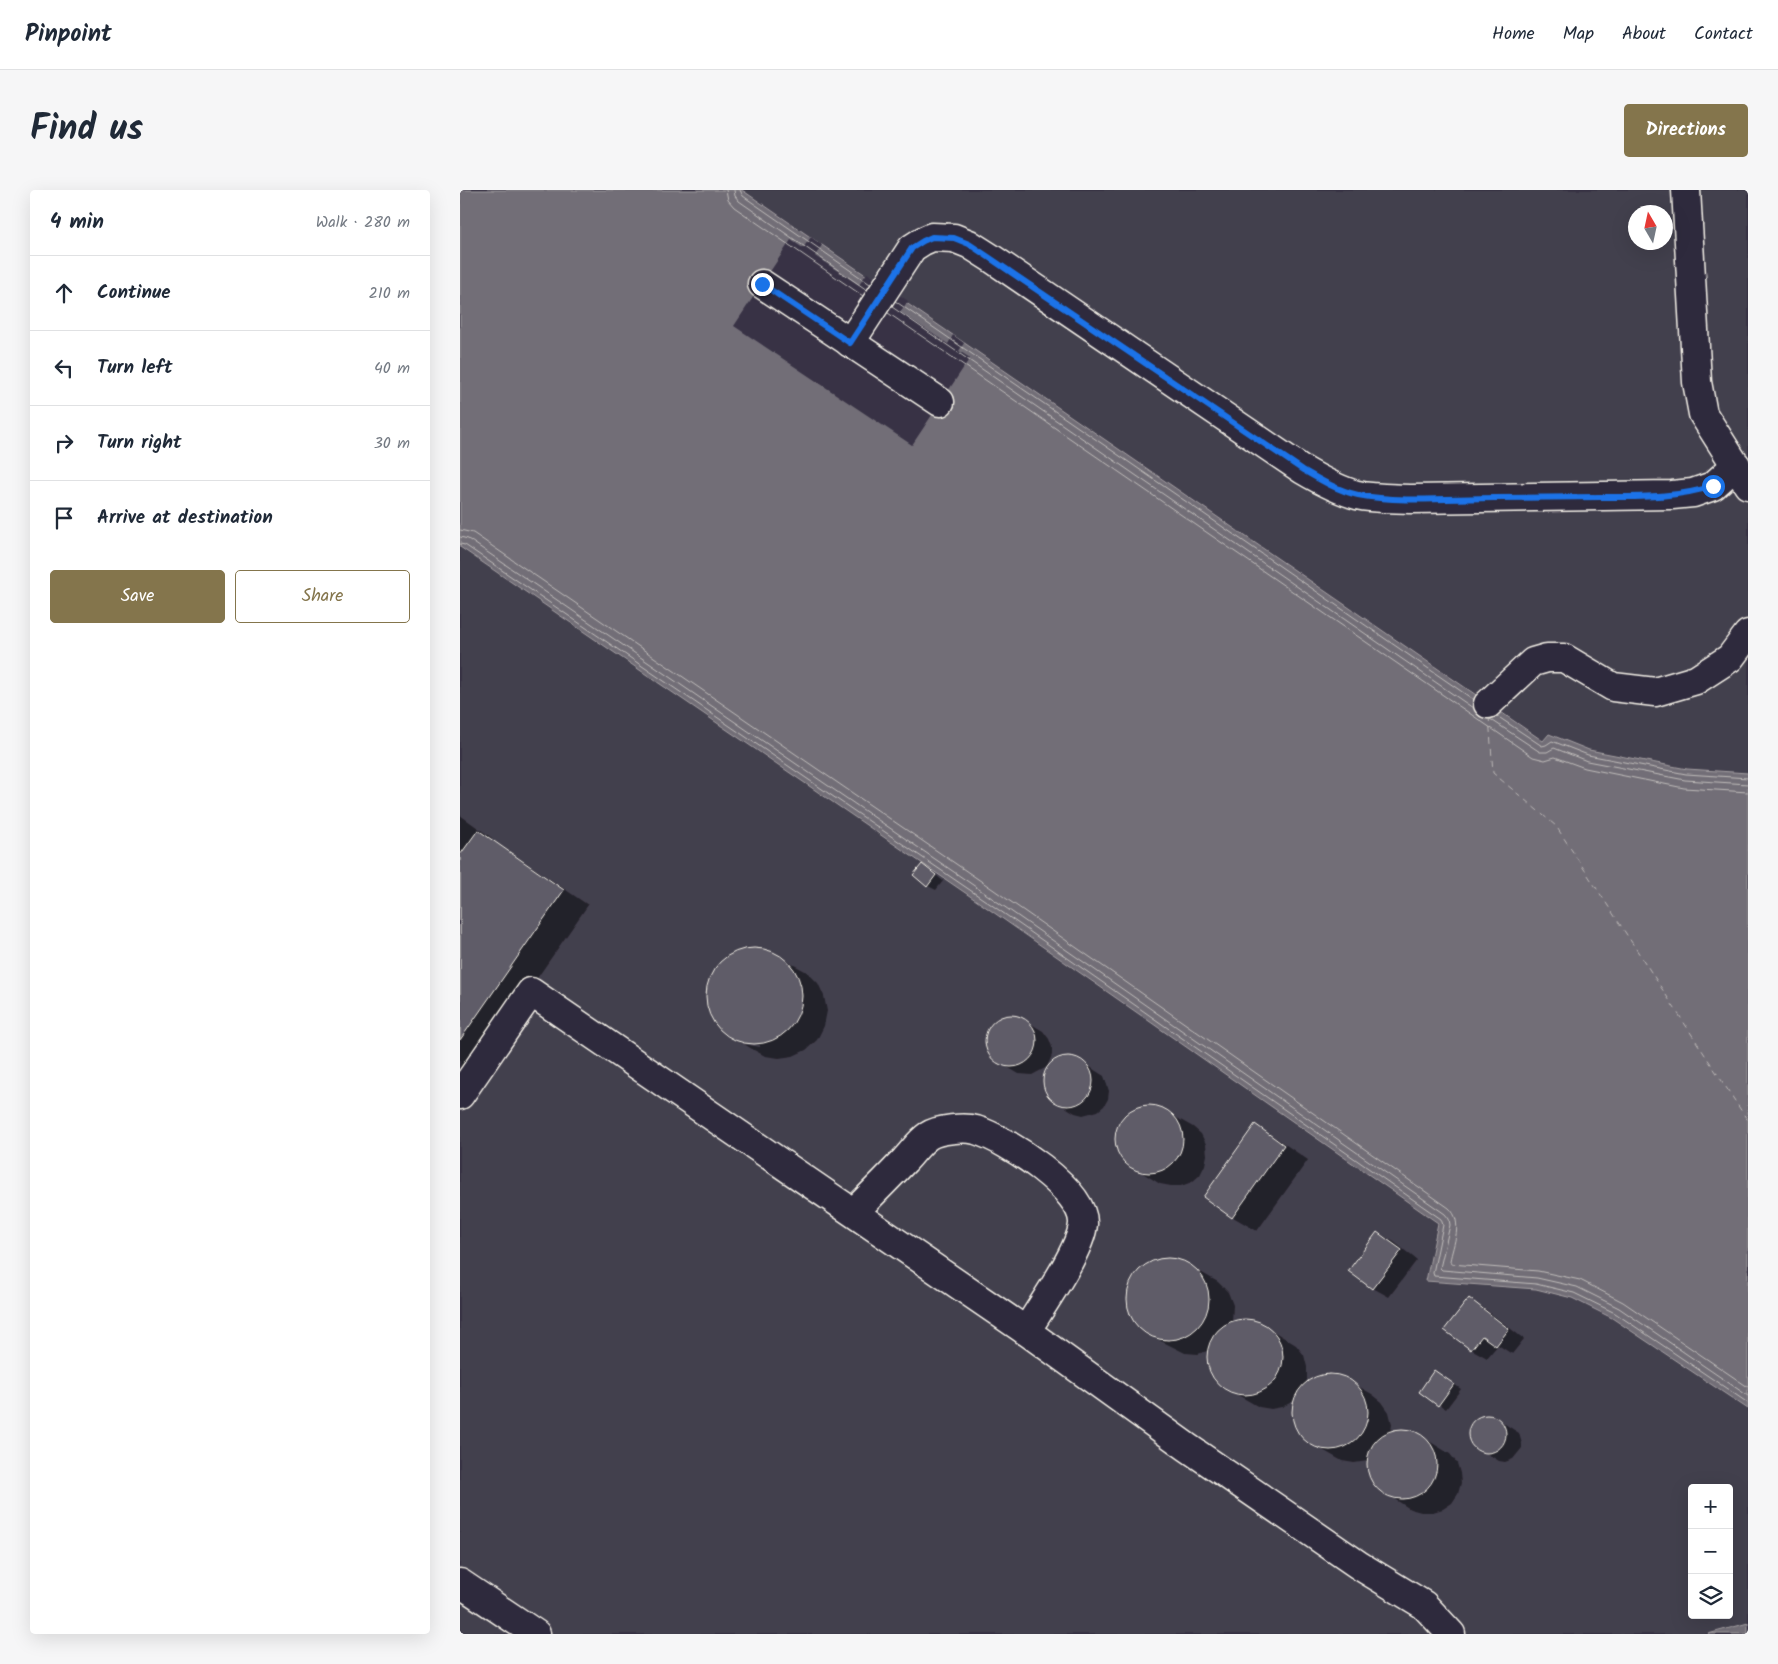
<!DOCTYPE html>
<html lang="en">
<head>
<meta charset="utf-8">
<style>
	:root { --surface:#fff; --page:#f6f6f7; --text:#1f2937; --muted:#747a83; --line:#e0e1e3; --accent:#84754c }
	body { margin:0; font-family:Kalam,sans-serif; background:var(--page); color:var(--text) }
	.controls { position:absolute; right:15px; bottom:15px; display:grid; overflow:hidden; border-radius:5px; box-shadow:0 5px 20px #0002 }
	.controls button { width:45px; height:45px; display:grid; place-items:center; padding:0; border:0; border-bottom:1px solid var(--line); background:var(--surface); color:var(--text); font:25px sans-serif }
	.compass { position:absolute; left:1168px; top:15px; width:45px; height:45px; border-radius:50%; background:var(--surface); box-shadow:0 5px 20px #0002; rotate:351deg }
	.stop { position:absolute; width:15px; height:15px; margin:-11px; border:4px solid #1a73e8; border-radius:50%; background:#fff }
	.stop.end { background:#1a73e8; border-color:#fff; box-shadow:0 1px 5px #0008 }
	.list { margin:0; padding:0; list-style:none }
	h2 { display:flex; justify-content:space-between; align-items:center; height:65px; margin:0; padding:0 20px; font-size:21px }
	h2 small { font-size:16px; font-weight:400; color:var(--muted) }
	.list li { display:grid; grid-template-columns:32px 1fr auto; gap:15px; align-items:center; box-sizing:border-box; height:75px; padding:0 20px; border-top:1px solid var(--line) }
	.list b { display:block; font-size:19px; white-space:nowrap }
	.list em { font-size:16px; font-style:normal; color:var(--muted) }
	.actions { display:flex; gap:10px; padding:15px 20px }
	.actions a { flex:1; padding:11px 0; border:1px solid var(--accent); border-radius:5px; text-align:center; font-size:18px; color:var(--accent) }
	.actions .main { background:var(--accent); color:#fff }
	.icon { flex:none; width:28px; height:28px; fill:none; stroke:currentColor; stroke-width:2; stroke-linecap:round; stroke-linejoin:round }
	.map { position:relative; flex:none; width:1288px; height:1444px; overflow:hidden; border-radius:5px }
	header { display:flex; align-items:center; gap:30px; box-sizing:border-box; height:70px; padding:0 25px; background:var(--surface); border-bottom:1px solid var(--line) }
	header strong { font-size:24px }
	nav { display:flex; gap:28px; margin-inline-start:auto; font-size:18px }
	.intro { display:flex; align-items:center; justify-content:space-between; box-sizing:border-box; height:120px; padding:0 30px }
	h1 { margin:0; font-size:35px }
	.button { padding:12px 22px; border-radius:5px; background:var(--accent); color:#fff; font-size:18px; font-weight:700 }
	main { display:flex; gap:30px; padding:0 30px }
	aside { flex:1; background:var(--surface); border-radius:5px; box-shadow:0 5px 20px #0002 }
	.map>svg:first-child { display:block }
</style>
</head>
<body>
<header>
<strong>Pinpoint</strong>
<nav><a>Home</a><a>Map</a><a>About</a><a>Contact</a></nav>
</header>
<div class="intro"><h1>Find us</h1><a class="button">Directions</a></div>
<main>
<aside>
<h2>4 min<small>Walk · 280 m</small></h2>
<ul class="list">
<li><svg class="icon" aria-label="ahead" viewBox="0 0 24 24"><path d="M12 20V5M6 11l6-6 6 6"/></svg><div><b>Continue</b></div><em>210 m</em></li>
<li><svg class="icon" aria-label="left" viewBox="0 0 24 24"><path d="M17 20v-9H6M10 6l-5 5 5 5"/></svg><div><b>Turn left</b></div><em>40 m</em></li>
<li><svg class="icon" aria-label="right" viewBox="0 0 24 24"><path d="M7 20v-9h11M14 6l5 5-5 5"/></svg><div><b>Turn right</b></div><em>30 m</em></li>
<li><svg class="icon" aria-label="arrive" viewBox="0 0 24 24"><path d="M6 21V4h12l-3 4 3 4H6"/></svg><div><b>Arrive at destination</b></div></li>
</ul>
<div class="actions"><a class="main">Save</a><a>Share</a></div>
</aside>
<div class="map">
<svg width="1288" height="1444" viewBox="0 0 1288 1444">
	<rect width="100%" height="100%" fill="#373244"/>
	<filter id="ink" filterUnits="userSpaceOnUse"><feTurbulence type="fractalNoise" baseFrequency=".02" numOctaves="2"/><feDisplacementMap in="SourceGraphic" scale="10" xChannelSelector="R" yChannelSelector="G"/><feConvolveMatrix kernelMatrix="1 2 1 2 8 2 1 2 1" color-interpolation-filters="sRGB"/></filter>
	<g filter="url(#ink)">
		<g fill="#433f4e" fill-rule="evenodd">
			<path d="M282 0H1288V583L1227 579 1129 560 1090 544 1084 551ZM1176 22H1206V52H1176Z"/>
			<path d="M0 357 523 715 979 1034 966 1091 1076 1099 1112 1108 1152 1128 1288 1219V1433L1248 1444H0ZM1232 1298H1269V1425H1232Z"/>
		</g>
		<g fill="#726e77" stroke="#a6a2a4">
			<polygon points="0,0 282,0 1083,551 1089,544 1129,560 1227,579 1288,583 1288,1219 1152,1128 1112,1108 1076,1099 966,1091 978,1033 523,715 0,357"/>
			<polygon points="1288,1433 1288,1444 1248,1444"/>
		</g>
		<polygon fill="#373244" points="351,47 362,55 355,66 399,95 407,83 448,111 440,122 488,154 493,145 504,153 499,161 510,168 452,255 274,136 331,50 343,58"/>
		<g fill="#0007">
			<polygon points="0,625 32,648 31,649 128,715 0,899"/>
			<polygon points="470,680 483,691 476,700 468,696"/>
			<polygon points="293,759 308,761 347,782 358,793 364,806 367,821 364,836 357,850 346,860 333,866 319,868 305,866 292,859 284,854 300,857 300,855 280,851 283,854 267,845 256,834 250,822 247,808 249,793 255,780 265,770 278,762"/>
			<polygon points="548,826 558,827 566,831 583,841 589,849 592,857 592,865 587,877 572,885 559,884 537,871 530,865 526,856 526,848 532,835 540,828"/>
			<polygon points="606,867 614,867 644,886 649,901 648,909 644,916 638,921 623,925 615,923 599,913 587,903 584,895 584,887 586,880 591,874 598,869"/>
			<polygon points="687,917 698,918 708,923 733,937 741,944 746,954 747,965 745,975 740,985 732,992 721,996 711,996 700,994 667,973 660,964 657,954 657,943 661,933 668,925 677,919"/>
			<polygon points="795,936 819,950 848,970 797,1041 773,1027 745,1007"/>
			<polygon points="918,1043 934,1052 957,1070 929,1107 913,1098 889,1081"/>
			<polygon points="708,1069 721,1071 758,1092 768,1102 773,1115 772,1133 788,1130 800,1133 836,1155 844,1165 847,1177 847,1190 844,1197 852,1190 863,1186 876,1186 887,1190 912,1204 922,1212 929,1222 932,1234 931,1243 946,1241 956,1243 990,1264 997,1273 1000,1283 1001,1293 998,1304 992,1313 983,1319 973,1322 961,1322 950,1319 916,1297 910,1287 907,1276 908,1271 894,1273 882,1271 847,1251 839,1242 834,1231 833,1219 836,1210 822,1217 811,1219 799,1217 764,1197 755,1189 750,1178 748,1166 750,1160 738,1164 725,1163 687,1144 677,1135 670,1124 668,1112 669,1099 674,1087 683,1078 694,1071"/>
			<polygon points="1009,1110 1025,1119 1064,1149 1052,1164 1038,1155 1027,1168 1011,1159"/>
			<polygon points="982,1186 1001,1199 986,1219 960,1202"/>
			<polygon points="1024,1226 1030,1226 1037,1229 1059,1243 1062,1254 1062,1258 1053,1269 1045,1272 1039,1271 1013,1255 1009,1242 1011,1235 1018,1228"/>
		</g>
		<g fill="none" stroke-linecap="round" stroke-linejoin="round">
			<g stroke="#c0bdbb" stroke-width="1">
				<polyline points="266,0 268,10 274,17 403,106"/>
				<polyline points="274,0 275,6 279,11 407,100"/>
				<polyline points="280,0 283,6 410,94"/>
				<polyline points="435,111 1014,510"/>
				<polyline points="432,117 1013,518"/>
				<polyline points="428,123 1073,567 1085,570 1095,567 1125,578 1224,598 1288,602"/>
				<path d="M0 340 13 343 534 700 989 1018C1004 1032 993 1054 990 1071L991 1074 1078 1081 1120 1090 1163 1112 1288 1197"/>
				<polyline points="0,347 8,349 529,706 985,1024 989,1029 990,1035 980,1078 982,1080 1077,1088 1117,1097 1159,1118 1288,1206"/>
				<polyline points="0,354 5,355 526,711 981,1029 983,1035 973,1083 974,1086 1076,1094 1114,1103 1155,1123 1288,1213"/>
				<polyline points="1037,526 1082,556 1086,555 1092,551 1128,565 1226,584 1288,588"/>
				<polyline points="1030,529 1080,562 1087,562 1094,558 1127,571 1225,590 1288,594"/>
			</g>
			<polyline stroke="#bab6b5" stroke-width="1" stroke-dasharray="6 5" stroke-linecap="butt" points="1029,526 1033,583 1096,636 1288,931"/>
		</g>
		<g fill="#5f5c67" stroke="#f4f1e8">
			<polygon points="18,640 104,700 0,850 0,665"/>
			<polygon points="462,674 476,685 467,697 453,685"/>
			<circle cx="294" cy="806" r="48"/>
			<circle cx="551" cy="851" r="26"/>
			<circle cx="608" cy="891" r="25"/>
			<circle cx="689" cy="949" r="34"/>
			<polygon points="795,934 824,955 772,1028 743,1007"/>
			<polygon points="917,1042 942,1060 912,1099 888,1081"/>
			<circle cx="708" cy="1109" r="41"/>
			<polygon points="1009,1108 1049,1139 1036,1156 1022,1146 1011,1160 984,1140"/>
			<circle cx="785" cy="1167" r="38"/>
			<polygon points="974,1180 994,1194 978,1216 959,1202"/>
			<circle cx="870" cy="1222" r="38"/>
			<circle cx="1027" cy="1244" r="19"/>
			<circle cx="942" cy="1274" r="35"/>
		</g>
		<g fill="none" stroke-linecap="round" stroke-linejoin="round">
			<defs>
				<g id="minor">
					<polyline points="1226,0 1237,192 1243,224 1288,295"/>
					<polyline points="302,94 480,212"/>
					<path d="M390 153 452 58 463 51 472 47 494 48 509 54 531 68 843 280C860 290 878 300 897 305 915 309 934 308 952 309L1212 305 1233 303 1253 296 1276 275"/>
					<polyline points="1028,514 1073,472 1087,468 1104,468 1153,497 1195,502 1236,490 1270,468 1288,444"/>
					<polyline points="0,905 71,802 566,1141 727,1257 900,1376 964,1415 991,1444"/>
					<path d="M394 1022C411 1005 428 988 445 970 452 963 459 952 468 946 478 939 505 937 516 940 546 949 625 1000 623 1034 621 1060 581 1117 566 1141"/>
					<polyline points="0,1393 76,1444"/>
				</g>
			</defs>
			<use href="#minor" stroke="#f4f1e8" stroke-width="31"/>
			<use href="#minor" stroke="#2f2a3d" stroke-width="28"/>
		</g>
	</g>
	<g fill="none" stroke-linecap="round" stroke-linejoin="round" filter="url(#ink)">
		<path stroke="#1a73e8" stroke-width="6" d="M302 94 390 153 452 58 463 51 472 47 494 48 509 54 530 68 843 280C860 290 879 301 898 305 938 313 993 308 1034 308 1070 308 1105 307 1141 307 1179 307 1217 308 1253 296"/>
	</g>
</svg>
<div class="controls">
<button>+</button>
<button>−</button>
<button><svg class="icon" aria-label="layers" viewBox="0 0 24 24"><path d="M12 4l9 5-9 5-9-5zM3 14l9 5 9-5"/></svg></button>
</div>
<svg class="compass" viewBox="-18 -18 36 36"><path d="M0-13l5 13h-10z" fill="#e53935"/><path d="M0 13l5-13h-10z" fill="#747a83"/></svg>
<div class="stop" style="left:1253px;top:296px"></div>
<div class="stop end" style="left:302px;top:94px"></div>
</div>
</main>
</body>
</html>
